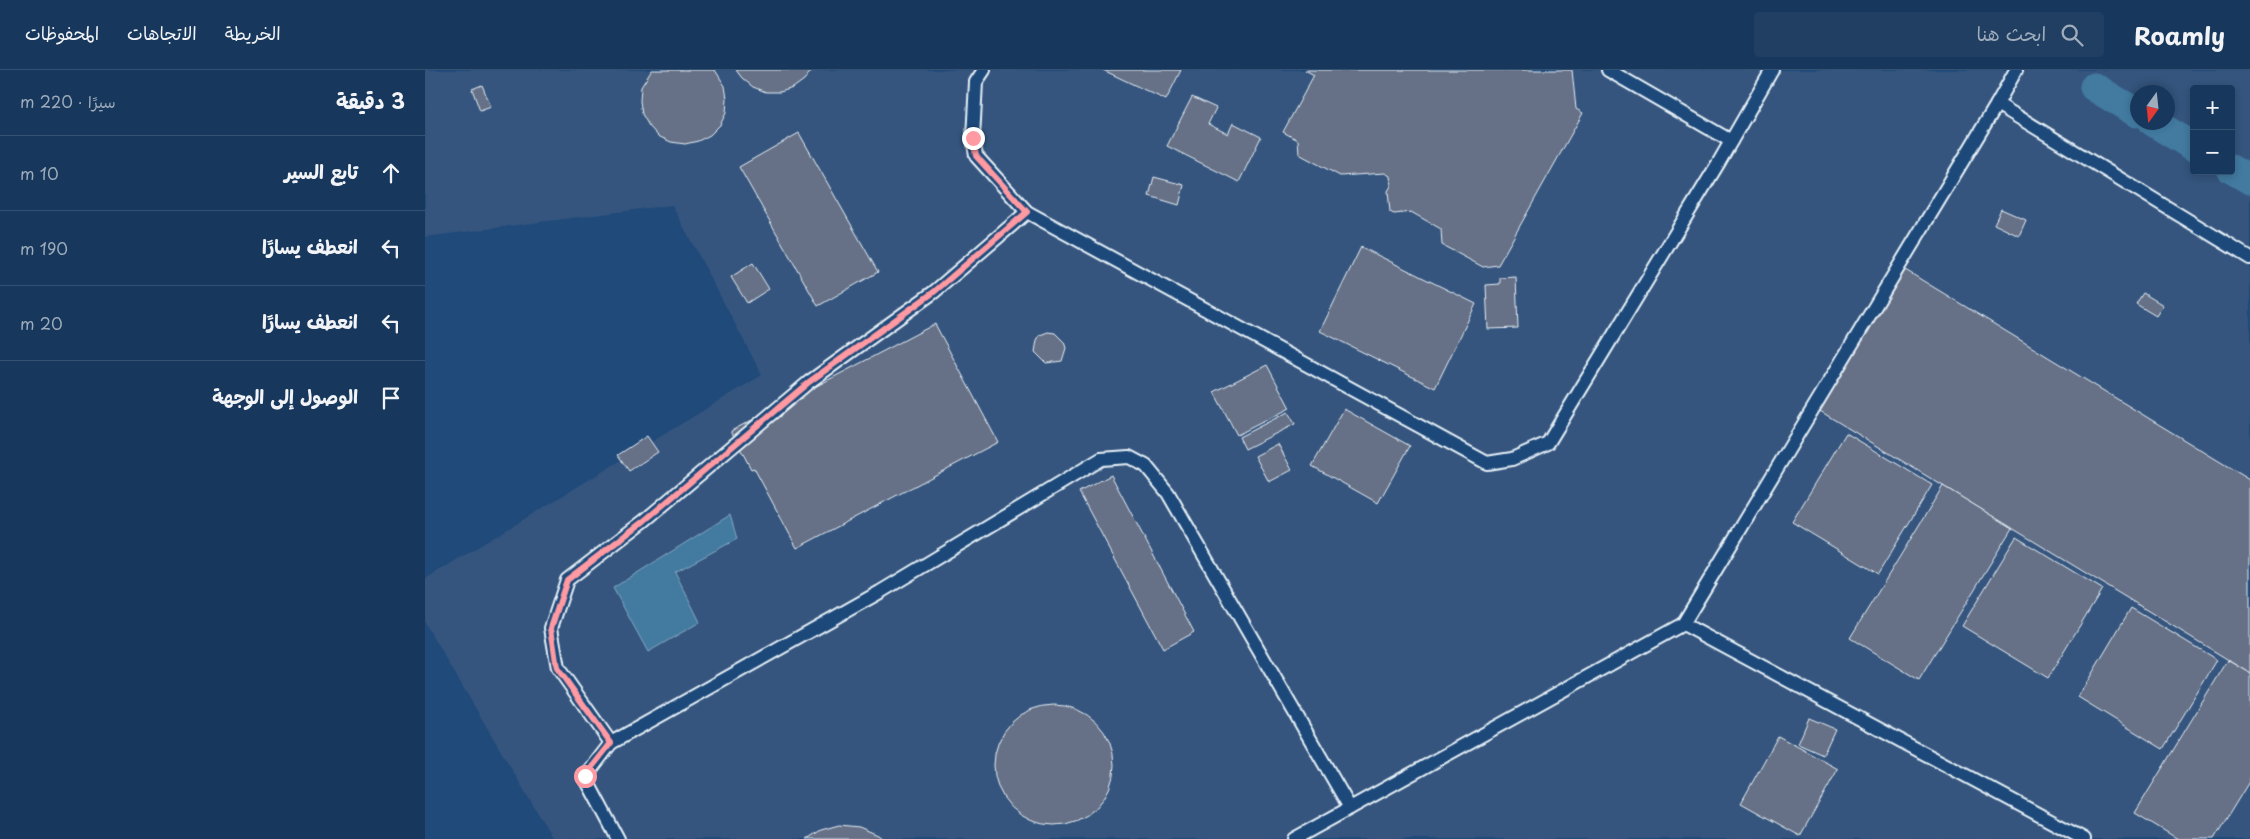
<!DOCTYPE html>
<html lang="ar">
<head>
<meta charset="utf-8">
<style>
	:root { --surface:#17385c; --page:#203f62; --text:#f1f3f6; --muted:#9eacbb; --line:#365272 }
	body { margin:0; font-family:"Playpen Sans","Playpen Sans Arabic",sans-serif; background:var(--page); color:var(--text); direction:rtl }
	.controls { position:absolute; right:15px; top:15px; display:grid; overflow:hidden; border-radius:5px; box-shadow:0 2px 8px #0003 }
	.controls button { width:45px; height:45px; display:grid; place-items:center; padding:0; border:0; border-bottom:1px solid var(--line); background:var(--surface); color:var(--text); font:25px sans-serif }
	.compass { position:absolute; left:1705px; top:15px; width:45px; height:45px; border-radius:50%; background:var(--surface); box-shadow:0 2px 8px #0003; rotate:195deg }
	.stop { position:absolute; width:15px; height:15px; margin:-11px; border:4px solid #ff9aa2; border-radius:50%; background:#fff }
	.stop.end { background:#ff9aa2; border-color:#fff; box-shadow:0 1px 5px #0008 }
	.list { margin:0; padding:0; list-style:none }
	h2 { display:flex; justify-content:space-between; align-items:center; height:65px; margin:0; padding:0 20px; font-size:21px }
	h2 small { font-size:16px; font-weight:400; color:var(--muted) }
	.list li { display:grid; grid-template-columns:32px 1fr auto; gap:15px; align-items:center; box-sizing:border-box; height:75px; padding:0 20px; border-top:1px solid var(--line) }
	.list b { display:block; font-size:19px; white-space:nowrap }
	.list em { font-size:16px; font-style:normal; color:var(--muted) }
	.icon { flex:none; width:28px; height:28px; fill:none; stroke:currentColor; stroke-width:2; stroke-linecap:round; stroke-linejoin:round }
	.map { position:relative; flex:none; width:1825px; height:769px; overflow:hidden; direction:ltr }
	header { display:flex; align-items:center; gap:30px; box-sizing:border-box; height:70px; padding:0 25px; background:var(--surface); border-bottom:1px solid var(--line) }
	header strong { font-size:24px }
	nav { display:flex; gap:28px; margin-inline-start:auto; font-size:18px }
	.search { width:350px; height:45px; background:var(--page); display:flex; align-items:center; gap:12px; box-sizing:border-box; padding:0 18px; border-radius:5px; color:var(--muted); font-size:19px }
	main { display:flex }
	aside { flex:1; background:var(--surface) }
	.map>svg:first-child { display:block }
</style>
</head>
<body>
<header>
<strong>Roamly</strong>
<div class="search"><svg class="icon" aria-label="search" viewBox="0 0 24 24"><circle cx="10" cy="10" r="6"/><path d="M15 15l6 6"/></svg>ابحث هنا</div>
<nav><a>الخريطة</a><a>الاتجاهات</a><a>المحفوظات</a></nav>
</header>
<main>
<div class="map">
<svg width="1825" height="769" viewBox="0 0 1825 769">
	<rect width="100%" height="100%" fill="#1f4a7a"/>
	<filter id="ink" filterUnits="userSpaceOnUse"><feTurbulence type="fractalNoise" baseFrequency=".02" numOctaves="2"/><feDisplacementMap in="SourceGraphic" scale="10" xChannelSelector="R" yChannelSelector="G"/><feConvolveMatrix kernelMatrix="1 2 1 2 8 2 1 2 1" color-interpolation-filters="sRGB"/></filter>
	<g filter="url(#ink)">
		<path fill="#34557e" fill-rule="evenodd" d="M0 0H1825V769H128L0 553V509L337 305 247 135 0 167ZM1769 19H1806V101H1769ZM1712 22H1742V52H1712Z"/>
		<polygon fill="#437aa0" stroke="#85aac3" points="305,445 312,469 250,502 275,552 223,582 188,518"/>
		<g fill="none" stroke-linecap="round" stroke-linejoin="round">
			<g stroke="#437aa0" stroke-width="29">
				<polyline points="1669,17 1712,43"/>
				<polyline points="1728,52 1769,77"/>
				<polyline points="1806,99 1825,110"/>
			</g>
		</g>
		<g fill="#667086" stroke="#e8f1f8">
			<polygon points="227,0 290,0 300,16 302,29 301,43 295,55 285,65 273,71 260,74 246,72 233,66 224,56 217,44 215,31 216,17"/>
			<polygon points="311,0 387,0 379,10 368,18 355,22 341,22 328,17 317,8"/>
			<polygon points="678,0 756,0 741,30"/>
			<polygon points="880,0 1147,0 1151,39 1158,43 1073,195 1058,197 1017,175 1016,159 986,142 969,144 965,142 963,121 966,116 965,106 960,103 915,106 874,84 873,70 858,62 889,5"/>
			<polygon points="57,15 66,37 55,41 47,19"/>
			<polygon points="767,27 791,38 783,54 803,64 808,53 836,67 814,112 742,76"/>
			<polygon points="374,63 453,202 393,236 314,97"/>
			<polygon points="729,107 759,115 754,135 724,126"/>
			<polygon points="1576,139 1601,150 1594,166 1569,154"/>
			<polygon points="936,177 1051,234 1010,318 895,261"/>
			<polygon points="328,193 344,219 322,233 306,207"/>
			<polygon points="1477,198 1825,410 1825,603 1390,338"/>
			<polygon points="1091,207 1093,258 1063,259 1061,215 1075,214 1075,208"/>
			<polygon points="1718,223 1738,235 1731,246 1711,234"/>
			<polygon points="510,254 573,372 372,478 329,398 326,399 306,361"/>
			<polygon points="623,262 630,263 639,272 641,278 637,291 621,293 610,282 612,270 615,265"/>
			<polygon points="842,295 865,338 812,365 789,322"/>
			<polygon points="919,339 985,376 953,433 887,396"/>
			<polygon points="863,342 870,354 820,379 814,367"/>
			<polygon points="1421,363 1507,415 1453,504 1367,452"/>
			<polygon points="222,366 233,382 204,401 193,385"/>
			<polygon points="853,374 867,400 844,412 830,386"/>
			<polygon points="686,405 769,562 738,579 654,422"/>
			<polygon points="1518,416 1587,458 1494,610 1425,568"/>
			<polygon points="1591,467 1677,519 1623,608 1537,556"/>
			<polygon points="1706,538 1792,590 1738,679 1653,627"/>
			<polygon points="1803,590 1825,603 1825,710 1789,769 1753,769 1710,743"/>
			<circle cx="629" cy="695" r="60"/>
			<polygon points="1384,648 1410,659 1398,685 1373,674"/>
			<polygon points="1353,666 1413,699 1375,766 1316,733"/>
			<polygon points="414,755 434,757 453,765 458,769 382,769 396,760"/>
		</g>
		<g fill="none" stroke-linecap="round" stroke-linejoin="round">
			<defs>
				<g id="lane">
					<polyline points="559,0 551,12 548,68 551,86 602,142 1062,393 1087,389 1123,373 1294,92 1347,0"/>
					<polyline points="1183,0 1306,71"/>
					<polyline points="1591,0 1572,34 1825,188"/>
					<polyline points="1258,554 1659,769"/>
					<polyline points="186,673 455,522 676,389 704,387 721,396 743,423 925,738"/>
					<polyline points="193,769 160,707 186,673 133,598 126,558 142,510 219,451 384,312 509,222 602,142"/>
					<polyline points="869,769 1258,554 1572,34"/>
				</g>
			</defs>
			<use href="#lane" stroke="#e8f1f8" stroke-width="16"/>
			<use href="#lane" stroke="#1f4a7a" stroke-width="12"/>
		</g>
	</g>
	<g fill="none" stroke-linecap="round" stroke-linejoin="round" filter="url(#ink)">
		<polyline stroke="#ff9aa2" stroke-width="6" points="160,706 186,673 132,598 126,558 142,510 219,451 384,312 509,222 602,142 551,86 548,68"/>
	</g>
</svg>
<div class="controls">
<button>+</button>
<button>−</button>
</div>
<svg class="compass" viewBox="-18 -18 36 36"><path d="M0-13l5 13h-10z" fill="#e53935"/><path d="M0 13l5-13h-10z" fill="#9eacbb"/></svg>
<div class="stop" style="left:160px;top:706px"></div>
<div class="stop end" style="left:548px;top:68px"></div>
</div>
<aside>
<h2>3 دقيقة<small>سيرًا · 220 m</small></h2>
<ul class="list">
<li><svg class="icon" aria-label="ahead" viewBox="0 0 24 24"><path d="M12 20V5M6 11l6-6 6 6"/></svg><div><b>تابع السير</b></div><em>10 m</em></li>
<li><svg class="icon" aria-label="left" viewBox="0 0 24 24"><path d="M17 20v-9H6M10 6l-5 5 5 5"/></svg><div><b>انعطف يسارًا</b></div><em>190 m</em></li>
<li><svg class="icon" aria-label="left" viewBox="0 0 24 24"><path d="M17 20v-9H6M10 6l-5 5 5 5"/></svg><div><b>انعطف يسارًا</b></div><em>20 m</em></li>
<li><svg class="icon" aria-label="arrive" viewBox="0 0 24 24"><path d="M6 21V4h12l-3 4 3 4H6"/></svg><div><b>الوصول إلى الوجهة</b></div></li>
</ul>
</aside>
</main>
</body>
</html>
